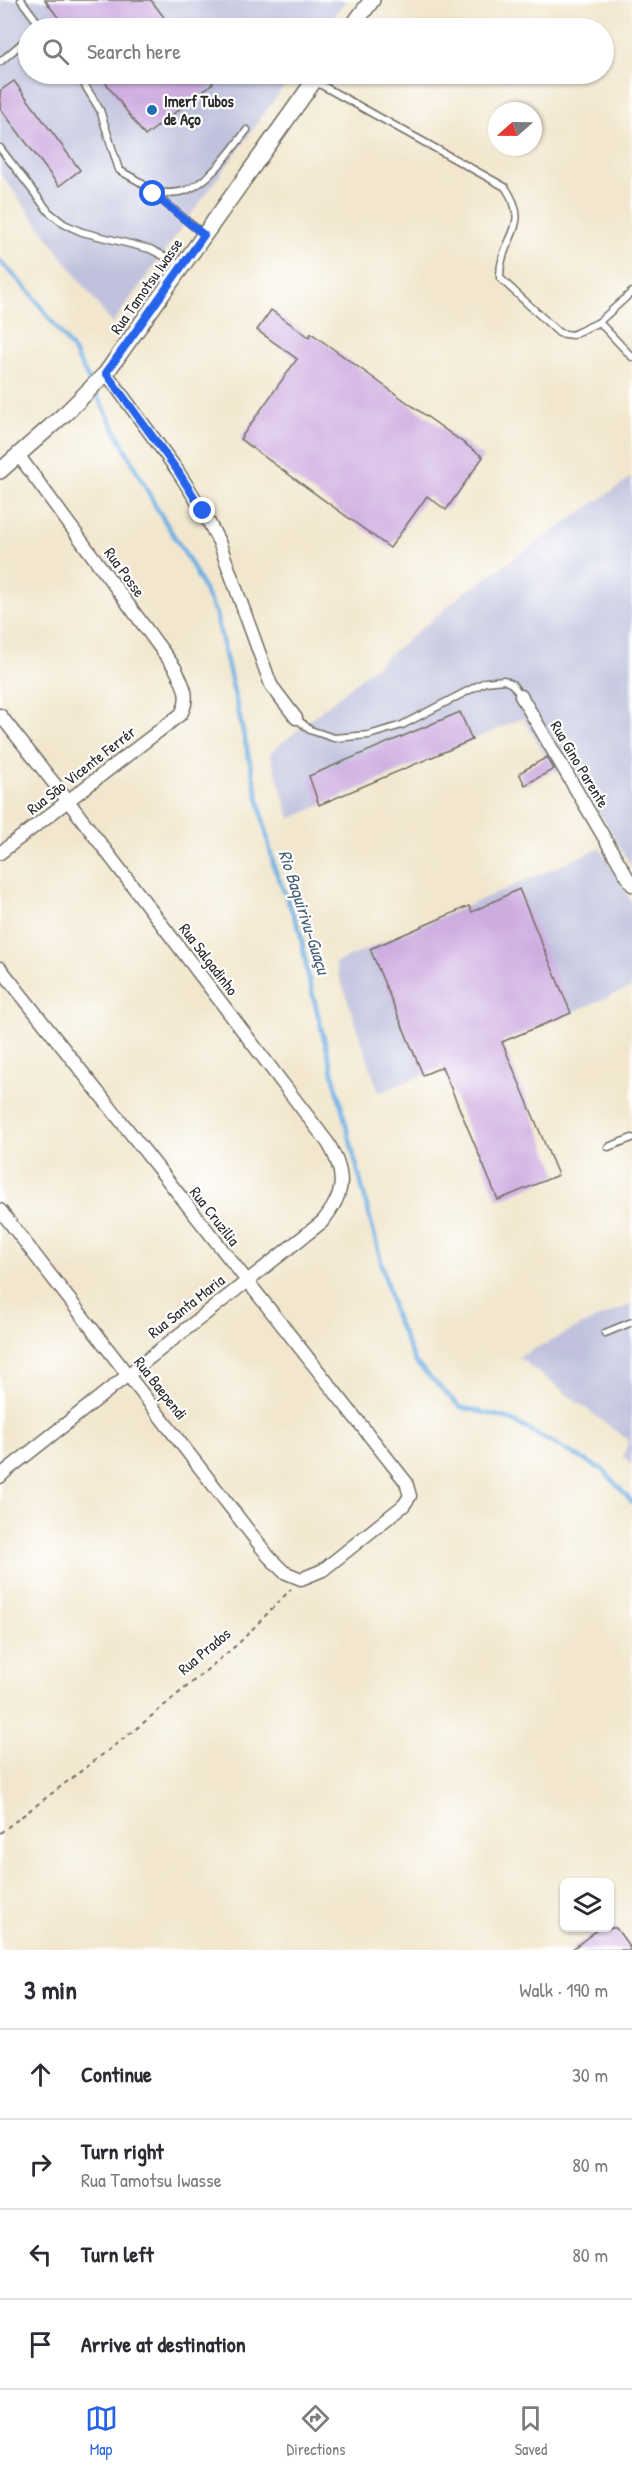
<!DOCTYPE html>
<html lang="en">
<head>
<meta charset="utf-8">
<style>
	:root { --surface:#fff; --page:#f2f2f3; --text:#2b2b33; --muted:#7c7c81; --line:#e1e1e2; --accent:#2563eb }
	body { margin:0; font-family:"Patrick Hand",sans-serif; background:var(--page); color:var(--text) }
	.controls { position:absolute; right:18px; bottom:18px; display:grid; overflow:hidden; border-radius:9px; box-shadow:0 2px 4px #0004 }
	.controls button { width:54px; height:54px; display:grid; place-items:center; padding:0; border:0; border-bottom:2px solid var(--line); background:var(--surface); color:var(--text); font:30px sans-serif }
	.compass { position:absolute; left:488px; top:102px; width:54px; height:54px; border-radius:50%; background:var(--surface); box-shadow:0 2px 4px #0004; rotate:250deg }
	.stop { position:absolute; width:18px; height:18px; margin:-14px; border:4px solid #2563eb; border-radius:50%; background:#fff }
	.stop.end { background:#2563eb; border-color:#fff; box-shadow:0 2px 6px #0008 }
	.list { margin:0; padding:0; list-style:none }
	h2 { display:flex; justify-content:space-between; align-items:center; height:78px; margin:0; padding:0 24px; font-size:26px }
	h2 small { font-size:20px; font-weight:400; color:var(--muted) }
	.list li { display:grid; grid-template-columns:39px 1fr auto; gap:18px; align-items:center; box-sizing:border-box; height:90px; padding:0 24px; border-top:2px solid var(--line) }
	.list b { display:block; font-size:22px; white-space:nowrap }
	.list p { margin:0; font-size:20px; white-space:nowrap; color:var(--muted) }
	.list em { font-size:20px; font-style:normal; color:var(--muted) }
	.icon { flex:none; width:33px; height:33px; fill:none; stroke:currentColor; stroke-width:2; stroke-linecap:round; stroke-linejoin:round }
	.map { position:relative; flex:none; width:632px; height:1950px; overflow:hidden }
	.search { position:absolute; background:var(--surface); box-shadow:0 2px 4px #0004; left:18px; right:18px; top:18px; height:66px; display:flex; align-items:center; gap:15px; box-sizing:border-box; padding:0 21px; border-radius:33px; color:var(--muted); font-size:22px }
	.sheet { height:438px; background:var(--surface) }
	nav { display:flex; justify-content:space-around; align-items:center; box-sizing:border-box; height:84px; border-top:2px solid var(--line); background:var(--surface); font-size:16px; color:var(--muted) }
	nav a { display:grid; justify-items:center; gap:3px }
	nav .on { color:var(--accent) }
	.map>svg:first-child { display:block }
</style>
</head>
<body>
<div class="map">
<svg width="632" height="1950" viewBox="0 0 632 1950">
	<rect width="100%" height="100%" fill="#fff"/>
	<filter id="ink" filterUnits="userSpaceOnUse"><feTurbulence type="fractalNoise" baseFrequency=".0167" numOctaves="2"/><feDisplacementMap in="SourceGraphic" scale="12" xChannelSelector="R" yChannelSelector="G"/><feConvolveMatrix kernelMatrix="1 2 1 2 8 2 1 2 1" color-interpolation-filters="sRGB"/></filter>
	<filter id="wash" filterUnits="userSpaceOnUse"><feTurbulence type="fractalNoise" baseFrequency=".008" numOctaves="4" result="noise"/><feDisplacementMap in="SourceGraphic" scale="24" xChannelSelector="R" yChannelSelector="G"/><feGaussianBlur stdDeviation="1.35" result="paint"/><feColorMatrix in="noise" values="0 0 0 0 0 0 0 0 0 0 0 0 0 0 0 0 0 1.4 0 .05"/><feComposite in="paint" operator="in"/></filter>
	<g filter="url(#wash)">
		<rect width="100%" height="100%" fill="#f2e7ce"/>
		<g fill="#c0c2dd">
			<polygon points="0,0 346,0 326,28 28,28 28,74 293,74 112,324 0,173"/>
			<polygon points="632,477 632,867 571,765 556,773 523,718 290,819 270,753 464,593"/>
			<polygon points="600,848 632,903 632,987 379,1093 335,963"/>
			<polygon points="632,1304 632,1466 623,1456 629,1441 518,1357 582,1325"/>
		</g>
		<g fill="none" stroke-linecap="round" stroke-linejoin="round">
			<polyline stroke="#6eb0e3" stroke-width="4.5" points="0,261 30,292 73,350 156,507 192,565 216,614 274,867 300,931 308,976 395,1316 415,1362 460,1407 507,1418 603,1470 632,1502"/>
		</g>
		<g id="blocks">
			<g fill="#cdace0">
				<polygon points="45,0 151,0 172,28 66,28"/>
				<polygon points="99,74 206,74 213,83 145,136"/>
				<polygon points="14,81 80,170 59,186 0,108 0,91"/>
				<polygon points="271,310 309,337 311,333 483,457 446,510 427,496 390,548 240,439 297,359 257,330"/>
				<polygon points="460,712 472,740 319,805 309,776"/>
				<polygon points="547,757 554,769 525,785 519,773"/>
				<polygon points="519,889 571,1013 502,1042 558,1175 498,1200 442,1067 423,1075 370,949 469,906 472,912"/>
				<polygon points="600,1928 616,1928 632,1950 571,1950"/>
			</g>
		</g>
	</g>
	<g filter="url(#ink)">
		<use href="#blocks" fill-opacity="0" stroke="#716d64" stroke-width="1.5"/>
		<g fill="none" stroke-linecap="round" stroke-linejoin="round">
			<defs>
				<g id="service">
					<polyline points="21,0 42,28"/>
					<polyline points="0,62 28,38"/>
					<polyline points="78,74 100,110 119,170 140,182 203,234"/>
					<path d="M314 81 505 187C534 229 499 236 500 278L559 333 572 335 599 322"/>
					<polyline points="0,148 49,212 64,224 82,232 150,249 181,265"/>
					<path d="M154 193C164 193 177 194 187 190 212 180 231 150 247 130"/>
					<polyline points="632,292 599,322 632,357"/>
					<polyline points="296,718 310,730 334,738 369,735 402,725 485,682 504,680 512,684 521,696"/>
					<polyline points="608,1147 632,1138"/>
					<polyline points="605,1333 632,1322"/>
				</g>
				<g id="minor">
					<polyline points="106,373 177,470 203,511 219,542 271,685 296,718"/>
					<polyline points="521,696 632,885"/>
					<path d="M0 715 68 801 328 1143C347 1175 345 1194 322 1222L6 1471 0 1477"/>
					<path d="M0 853 181 714C191 696 183 684 175 668L19 456"/>
					<polyline points="0,968 406,1482 410,1496 404,1505 323,1570 301,1579 284,1572 269,1557 0,1210"/>
				</g>
				<g id="tertiary">
					<polyline points="351,28 372,0"/>
					<polyline points="0,471 68,411 106,373 319,74"/>
				</g>
			</defs>
			<use href="#service" stroke="#716d64" stroke-width="9"/>
			<use href="#minor" stroke="#716d64" stroke-width="15"/>
			<use href="#tertiary" stroke="#716d64" stroke-width="18"/>
			<polyline stroke="#716d64" stroke-width="2" stroke-dasharray="4.5 4.5" stroke-linecap="butt" points="0,1833 136,1729 239,1643 291,1589"/>
			<use href="#service" stroke="#fff" stroke-width="6"/>
			<use href="#minor" stroke="#fff" stroke-width="12"/>
			<use href="#tertiary" stroke="#fff" stroke-width="15"/>
		</g>
	</g>
	<g fill="none" stroke-linecap="round" stroke-linejoin="round" filter="url(#ink)">
		<polyline stroke="#2563eb" stroke-width="8" points="153,194 204,235 106,373 177,470 203,511"/>
	</g>
	<circle fill="#1f6fb2" stroke="#fff" stroke-width="2" cx="152" cy="110" r="6"/>
	<g text-anchor="middle" stroke-width="4.5" stroke-linejoin="round" paint-order="stroke">
		<g font-size="16" font-weight="bold" fill="#2b2b2b" stroke="#fff" text-anchor="start">
			<text x="164" y="107">Imerf Tubos<tspan x="164" dy="18">de Aço</tspan></text>
		</g>
		<g font-size="16" fill="#2b2b2b" stroke="#fff">
			<text transform="translate(146 286) rotate(-55)" y="6">Rua Tamotsu Iwasse</text>
			<text transform="translate(125 572) rotate(54)" y="6">Rua Posse</text>
			<text transform="translate(580 764) rotate(59)" y="6">Rua Gino Parente</text>
			<text transform="translate(81 770) rotate(-38)" y="6">Rua São Vicente Ferrér</text>
			<text transform="translate(209 959) rotate(53)" y="6">Rua Salgadinho</text>
			<text transform="translate(215 1216) rotate(52)" y="6">Rua Cruzilia</text>
			<text transform="translate(186 1306) rotate(-38)" y="6">Rua Santa Maria</text>
			<text transform="translate(161 1388) rotate(52)" y="6">Rua Baependi</text>
			<text transform="translate(204 1651) rotate(-40)" y="6">Rua Prados</text>
		</g>
		<g font-size="18" font-style="italic" fill="#466075" stroke="#fff">
			<text transform="translate(304 912) rotate(72)" y="6">Rio Baquirivu-Guaçu</text>
		</g>
	</g>
</svg>
<div class="controls">
<button><svg class="icon" aria-label="layers" viewBox="0 0 24 24"><path d="M12 4l9 5-9 5-9-5zM3 14l9 5 9-5"/></svg></button>
</div>
<svg class="compass" viewBox="-18 -18 36 36"><path d="M0-13l5 13h-10z" fill="#e53935"/><path d="M0 13l5-13h-10z" fill="#7c7c81"/></svg>
<div class="stop" style="left:153px;top:194px"></div>
<div class="stop end" style="left:203px;top:511px"></div>
<div class="search"><svg class="icon" aria-label="search" viewBox="0 0 24 24"><circle cx="10" cy="10" r="6"/><path d="M15 15l6 6"/></svg>Search here</div>
</div>
<section class="sheet">
<h2>3 min<small>Walk · 190 m</small></h2>
<ul class="list">
<li><svg class="icon" aria-label="ahead" viewBox="0 0 24 24"><path d="M12 20V5M6 11l6-6 6 6"/></svg><div><b>Continue</b></div><em>30 m</em></li>
<li><svg class="icon" aria-label="right" viewBox="0 0 24 24"><path d="M7 20v-9h11M14 6l5 5-5 5"/></svg><div><b>Turn right</b><p>Rua Tamotsu Iwasse</p></div><em>80 m</em></li>
<li><svg class="icon" aria-label="left" viewBox="0 0 24 24"><path d="M17 20v-9H6M10 6l-5 5 5 5"/></svg><div><b>Turn left</b></div><em>80 m</em></li>
<li><svg class="icon" aria-label="arrive" viewBox="0 0 24 24"><path d="M6 21V4h12l-3 4 3 4H6"/></svg><div><b>Arrive at destination</b></div></li>
</ul>
</section>
<nav>
<a class="on"><svg class="icon" aria-label="map" viewBox="0 0 24 24"><path d="M3 6l6-2 6 2 6-2v14l-6 2-6-2-6 2zM9 4v14M15 6v14"/></svg>Map</a>
<a><svg class="icon" aria-label="directions" viewBox="0 0 24 24"><path d="M12 3l9 9-9 9-9-9zM9 14v-3h6M13 9l2 2-2 2"/></svg>Directions</a>
<a><svg class="icon" aria-label="saved" viewBox="0 0 24 24"><path d="M7 4h10v16l-5-4-5 4z"/></svg>Saved</a>
</nav>
</body>
</html>
